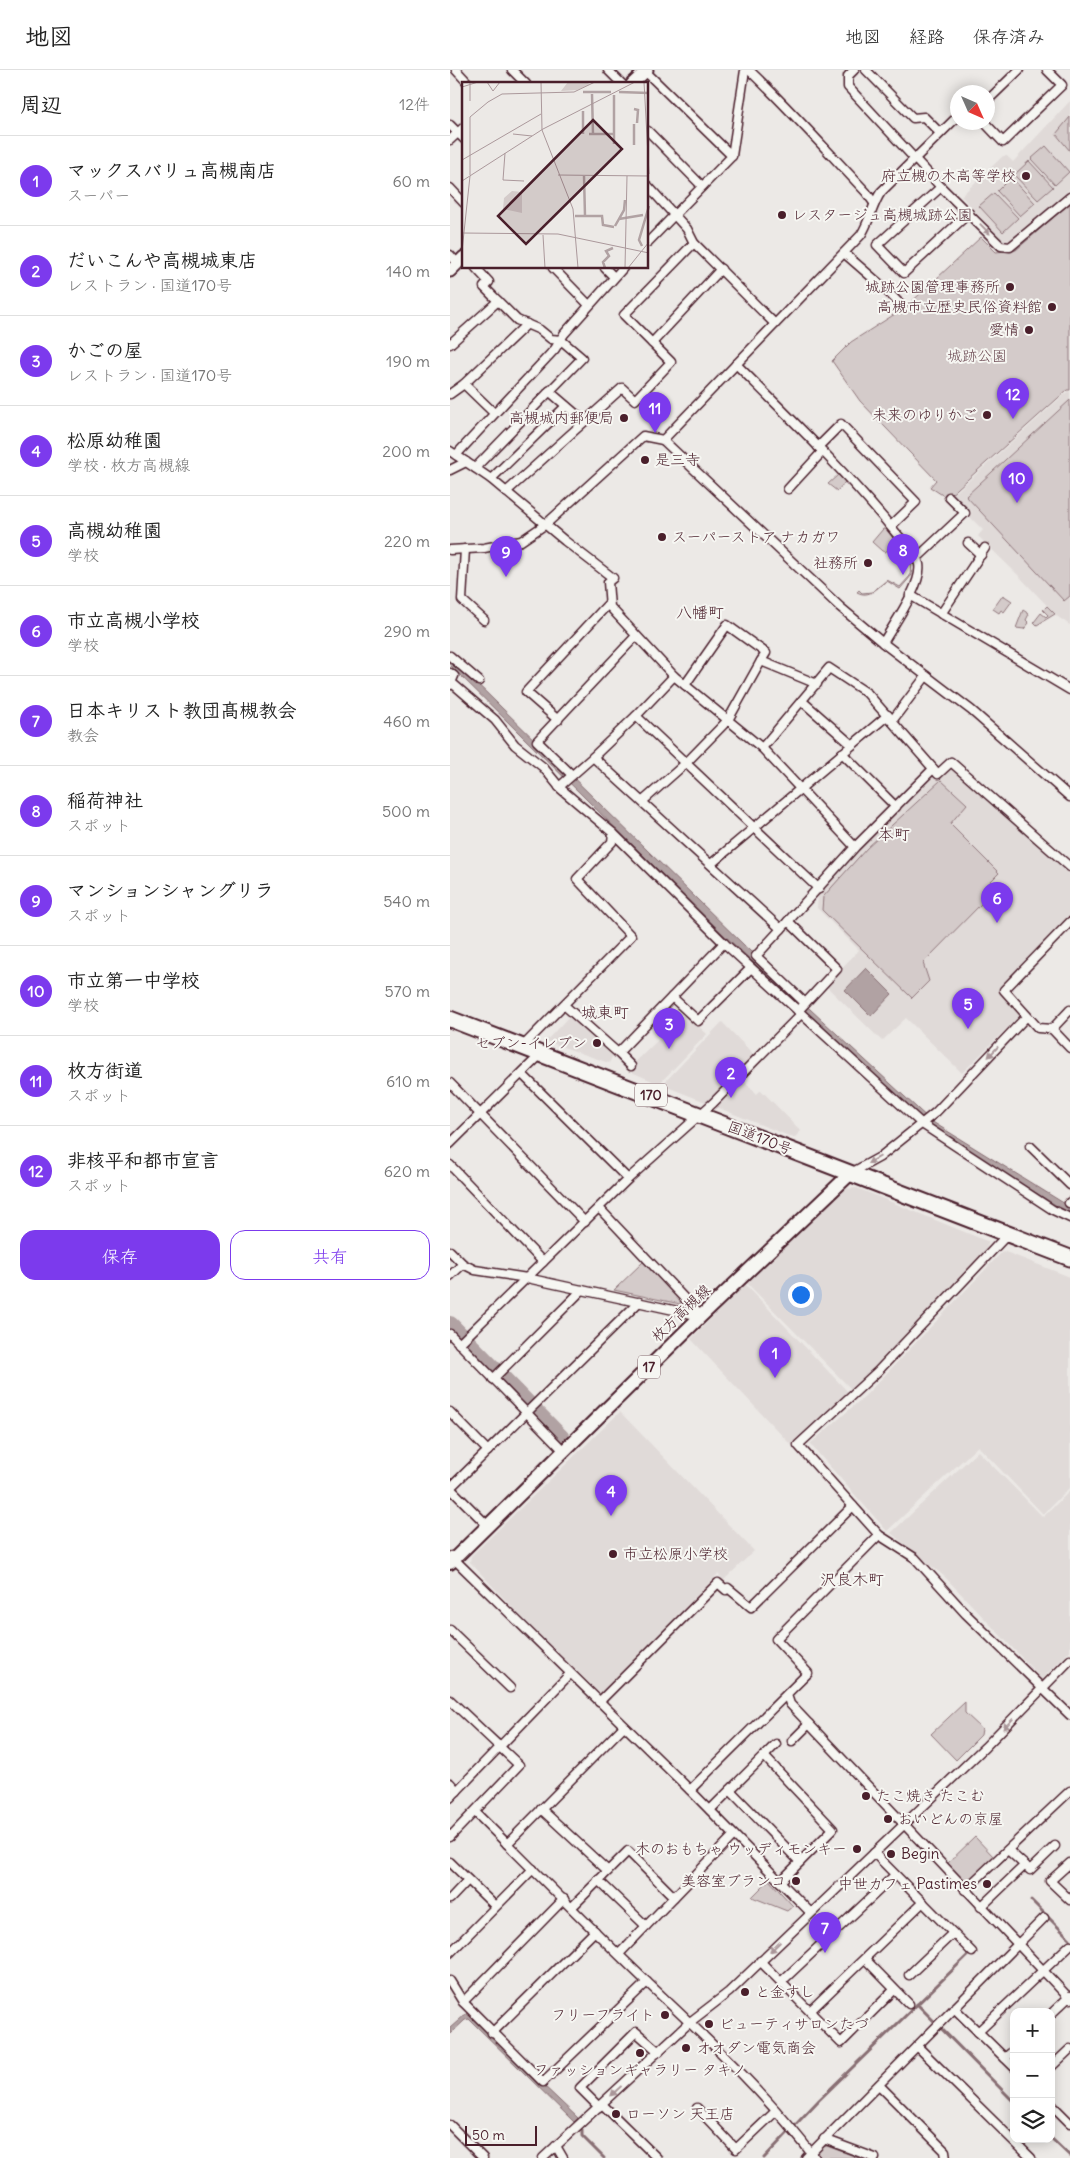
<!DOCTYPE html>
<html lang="ja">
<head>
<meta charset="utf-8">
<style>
	:root { --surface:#fff; --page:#f6f6f6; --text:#222; --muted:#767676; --line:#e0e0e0; --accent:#7c3aed }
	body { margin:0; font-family:Delius,"Klee One",sans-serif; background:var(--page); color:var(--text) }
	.controls { position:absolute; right:15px; bottom:15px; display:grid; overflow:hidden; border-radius:10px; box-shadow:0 2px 12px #0003 }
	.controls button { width:45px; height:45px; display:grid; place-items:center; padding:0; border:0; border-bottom:1px solid var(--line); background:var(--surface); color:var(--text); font:25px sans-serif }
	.compass { position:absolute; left:500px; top:15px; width:45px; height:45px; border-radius:50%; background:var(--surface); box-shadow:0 2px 12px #0003; rotate:135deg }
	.scale { position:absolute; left:15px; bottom:12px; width:72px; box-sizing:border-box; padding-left:5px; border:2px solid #4a1f2b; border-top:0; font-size:14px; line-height:18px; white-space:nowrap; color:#4a1f2b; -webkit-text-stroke:4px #f6f6f2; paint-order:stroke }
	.you { position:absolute; left:350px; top:1224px; width:18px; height:18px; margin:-12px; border:4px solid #fff; border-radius:50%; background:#1a73e8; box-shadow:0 0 0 8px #1a73e833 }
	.badge { display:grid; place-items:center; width:32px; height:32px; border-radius:50%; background:var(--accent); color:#fff; font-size:16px; font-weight:700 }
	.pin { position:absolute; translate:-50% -41px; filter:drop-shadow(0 1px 2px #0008) }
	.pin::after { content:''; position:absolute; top:26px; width:18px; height:15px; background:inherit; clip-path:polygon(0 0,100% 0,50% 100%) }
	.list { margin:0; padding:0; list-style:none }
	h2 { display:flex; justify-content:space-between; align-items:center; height:65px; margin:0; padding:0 20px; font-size:21px }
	h2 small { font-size:16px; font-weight:400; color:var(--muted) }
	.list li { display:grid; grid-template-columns:32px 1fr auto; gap:15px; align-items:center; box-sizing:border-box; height:90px; padding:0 20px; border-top:1px solid var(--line) }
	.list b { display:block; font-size:19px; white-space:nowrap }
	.list p { margin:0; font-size:16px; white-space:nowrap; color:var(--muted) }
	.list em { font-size:16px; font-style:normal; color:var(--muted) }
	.actions { display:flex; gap:10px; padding:15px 20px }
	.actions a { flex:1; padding:11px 0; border:1px solid var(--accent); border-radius:15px; text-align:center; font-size:18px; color:var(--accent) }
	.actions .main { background:var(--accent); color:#fff }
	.icon { flex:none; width:28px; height:28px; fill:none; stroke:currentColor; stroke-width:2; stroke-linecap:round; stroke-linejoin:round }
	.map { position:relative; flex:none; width:620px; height:2088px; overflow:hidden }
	header { display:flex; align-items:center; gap:30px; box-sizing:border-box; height:70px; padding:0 25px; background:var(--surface); border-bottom:1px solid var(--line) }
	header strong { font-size:24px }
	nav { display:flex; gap:28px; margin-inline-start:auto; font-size:18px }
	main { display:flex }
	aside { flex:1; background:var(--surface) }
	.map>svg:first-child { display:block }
</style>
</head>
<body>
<header>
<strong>地図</strong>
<nav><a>地図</a><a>経路</a><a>保存済み</a></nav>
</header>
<main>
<aside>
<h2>周辺<small>12件</small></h2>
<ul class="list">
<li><span class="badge">1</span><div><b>マックスバリュ高槻南店</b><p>スーパー</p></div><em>60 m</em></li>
<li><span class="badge">2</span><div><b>だいこんや高槻城東店</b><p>レストラン · 国道170号</p></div><em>140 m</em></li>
<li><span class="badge">3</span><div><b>かごの屋</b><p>レストラン · 国道170号</p></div><em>190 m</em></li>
<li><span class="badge">4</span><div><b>松原幼稚園</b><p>学校 · 枚方高槻線</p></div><em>200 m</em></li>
<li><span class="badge">5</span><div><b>高槻幼稚園</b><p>学校</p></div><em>220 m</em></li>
<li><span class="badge">6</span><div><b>市立高槻小学校</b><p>学校</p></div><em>290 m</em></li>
<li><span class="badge">7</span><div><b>日本キリスト教団髙槻教会</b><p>教会</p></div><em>460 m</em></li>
<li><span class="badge">8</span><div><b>稲荷神社</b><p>スポット</p></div><em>500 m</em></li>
<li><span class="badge">9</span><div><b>マンションシャングリラ</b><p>スポット</p></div><em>540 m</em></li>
<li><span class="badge">10</span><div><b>市立第一中学校</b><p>学校</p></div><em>570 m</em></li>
<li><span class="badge">11</span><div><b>枚方街道</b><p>スポット</p></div><em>610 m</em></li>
<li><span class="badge">12</span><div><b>非核平和都市宣言</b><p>スポット</p></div><em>620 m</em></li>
</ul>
<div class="actions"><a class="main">保存</a><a>共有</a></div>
</aside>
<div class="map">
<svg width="620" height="2088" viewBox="0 0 620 2088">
	<rect width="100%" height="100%" fill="#ece9e6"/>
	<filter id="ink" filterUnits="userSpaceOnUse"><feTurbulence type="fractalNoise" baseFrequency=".02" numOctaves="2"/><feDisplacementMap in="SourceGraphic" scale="10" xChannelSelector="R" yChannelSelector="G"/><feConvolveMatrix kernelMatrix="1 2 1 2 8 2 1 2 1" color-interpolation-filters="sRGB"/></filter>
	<g filter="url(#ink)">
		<g fill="#e0dad8">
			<polygon points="620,31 620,119 558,172 553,171 511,126 553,86 557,86 563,92"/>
			<polygon points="618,321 620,322 620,555 608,547 567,504 528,466 533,460 519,446 522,442 504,424"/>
			<polygon points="502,699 620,804 620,845 548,920 570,945 512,1003 456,948 432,971 375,915 409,880 367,838 368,826 408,781 484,707 487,709"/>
			<polygon points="122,943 164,983 159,993 96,971"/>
			<polygon points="235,944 257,964 209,1014 177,1000"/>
			<polygon points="272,952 305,986 258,1033 212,1015"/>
			<polygon points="291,1008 307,1024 311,1020 351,1061 344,1068 264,1036"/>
			<polygon points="407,1118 539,1172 535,1181 402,1320 296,1212 391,1119"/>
			<polygon points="553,1181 620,1207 620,1417 593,1444 528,1376 437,1461 360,1374 415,1326"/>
			<polygon points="295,1214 398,1322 341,1375 241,1269"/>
			<polygon points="170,1342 304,1481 274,1510 268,1504 150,1623 76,1552 20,1492 21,1486"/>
			<polygon points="528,1381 593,1447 620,1421 620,1581 592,1609 495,1507 441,1463"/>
		</g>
		<g fill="#d4cbca" stroke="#8f757a">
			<polygon points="620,47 620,81 606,64"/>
			<polygon points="596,76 619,102 605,115 581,89"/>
			<polygon points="579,91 603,117 588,130 564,105"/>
			<polygon points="561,107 585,133 570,146 547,121"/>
			<polygon points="544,123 568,148 553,162 529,136"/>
			<polygon points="620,133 620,320 617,320 497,428 480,417 486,410 410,331 382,291 401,272 456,237 531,167 546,182 566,180"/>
			<polygon points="620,330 620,526 614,531 516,426"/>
			<polygon points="388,405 395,412 387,421 378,414"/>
			<polygon points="433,459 436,459 458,488 456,490 442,477 435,482 432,481 422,472"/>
			<path d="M461 492 462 505 450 519 437 511C427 517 420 529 407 522L409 520 412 523 422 522 437 510 450 517 460 506Z"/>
			<polygon points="553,525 562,531 554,542 551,540 549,543 543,539"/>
			<polygon points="597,536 605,544 587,555 584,552 591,543 596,547 598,545 593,540"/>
			<polygon points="573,540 579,544 576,550 579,553 574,559 566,558"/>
			<polygon points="491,710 517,734 500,754 549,803 535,817 536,829 473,893 479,911 462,928 372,840 373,827 417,778"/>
			<polygon points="194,1191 233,1231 230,1234 164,1220"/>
			<polygon points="515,1632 515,1643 532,1659 531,1665 506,1690 481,1664"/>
			<polygon points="525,1767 544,1787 520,1810 513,1811 497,1794"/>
			<polygon points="319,1810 343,1836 337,1841 302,1827"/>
			<polygon points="377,2076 409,2088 370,2088 368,2081 372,2077"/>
		</g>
		<g fill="#b1a2a3" stroke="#886e73">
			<polygon points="0,587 347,927 481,1051 620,1137 620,1144 480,1057 274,865 0,595"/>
			<polygon points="416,898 442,924 421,946 395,920"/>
			<polygon points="17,1943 128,2048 124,2052 19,1949 15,1950 0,1964 0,1958"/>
		</g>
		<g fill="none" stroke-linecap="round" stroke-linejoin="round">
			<g stroke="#886e73" stroke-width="3">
				<polyline points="581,1830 620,1869"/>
				<polyline points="467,1934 564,2032"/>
				<polyline points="132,2060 132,2066 154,2088"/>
				<polyline points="601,2068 620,2086"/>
				<polyline points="314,2088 369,2030 519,1884"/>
			</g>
			<polyline stroke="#b1a2a3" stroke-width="18" points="0,1255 111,1368"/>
			<defs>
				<g id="street">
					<polyline points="6,0 19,14"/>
					<polyline points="62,0 76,14"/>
					<polyline points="158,0 172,14"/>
					<path d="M299 0C340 39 377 81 416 122L424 133"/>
					<polyline points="404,0 398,6 398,17 491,117 551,176 560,177 620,127"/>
					<polyline points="416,0 463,48 474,47 490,63"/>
					<polyline points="195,1 282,86 198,172"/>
					<polyline points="538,30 569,0"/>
					<polyline points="534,52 553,72 612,15 597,0"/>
					<polyline points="0,55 14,69"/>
					<polyline points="198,61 252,116"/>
					<polyline points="0,70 14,57"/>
					<polyline points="282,86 295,0"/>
					<polyline points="198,116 237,159 244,173 325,254"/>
					<polyline points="491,117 427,175 454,203 519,143"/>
					<polyline points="0,118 14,133"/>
					<polyline points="394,183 432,216 450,234"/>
					<polyline points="0,185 7,193"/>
					<polyline points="103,198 139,235"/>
					<polyline points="155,198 164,207"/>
					<polyline points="202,273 271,199"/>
					<polyline points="0,274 48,231"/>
					<path d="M286 294C341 349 397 403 446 463 453 472 466 483 469 494 473 514 443 555 433 573"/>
					<polyline points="14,314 44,343"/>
					<polyline points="99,321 134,351"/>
					<polyline points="0,324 14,314 77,254"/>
					<polyline points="213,370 390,537 433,573 521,640 620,727"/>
					<polyline points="368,377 391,354 466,432 441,456"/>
					<polyline points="0,381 41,409 115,471 163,508 158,512 160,537 224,606"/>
					<polyline points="6,385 105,279 114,264 173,198"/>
					<polyline points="25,398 132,288 111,270 101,269 90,260 67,250 34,217 39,212 26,198"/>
					<polyline points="0,400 16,392"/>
					<polyline points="41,409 116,336"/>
					<polyline points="338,419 372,382"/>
					<polyline points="56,422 172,318 185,330 221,292 174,245 244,173"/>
					<polyline points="518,473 531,485"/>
					<polyline points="15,479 12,530 34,550"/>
					<path d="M0 480 34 478 71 471 96 454 193 366 213 370 411 165C420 151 422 135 431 122L508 46"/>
					<polyline points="466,489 515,443 499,427"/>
					<polyline points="460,525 620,620"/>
					<polyline points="491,544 535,478"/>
					<polyline points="0,586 29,611"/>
					<polyline points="0,603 4,606 0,615"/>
					<polyline points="2,613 45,650 65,675 93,697 111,719 163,763 162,772 127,809 181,866 73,976"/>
					<polyline points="235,615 277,555 316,583 311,591"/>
					<polyline points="352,631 402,675"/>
					<polyline points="186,646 369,819"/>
					<polyline points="108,650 76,622 159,533"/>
					<polyline points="442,651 476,606"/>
					<polyline points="312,678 379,598 417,623 488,704 501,692 620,797"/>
					<polyline points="392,683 446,737"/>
					<polyline points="122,705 87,671 186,566"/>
					<polyline points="109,717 143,687"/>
					<polyline points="193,731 236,693 278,650 311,591 367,614"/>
					<polyline points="163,763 274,873 472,1054 603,1140 620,1148"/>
					<polyline points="405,777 312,678 224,606 186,646 143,687 331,859 405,777 483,699"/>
					<polyline points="261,794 438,645"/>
					<polyline points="338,851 387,899 348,941"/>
					<polyline points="620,852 554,920 588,958 602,959 620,978"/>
					<polyline points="331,859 306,886 355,933"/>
					<polyline points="222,927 248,951 301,898"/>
					<polyline points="114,935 168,983 274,873"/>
					<polyline points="602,959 620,940"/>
					<polyline points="168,983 181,996"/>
					<polyline points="0,1013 135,1152"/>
					<polyline points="0,1074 92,983"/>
					<polyline points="580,1076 620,1115"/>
					<polyline points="0,1095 93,1192"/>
					<polyline points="401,1103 430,1087 486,1042 577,946"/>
					<polyline points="178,1109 263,1033 351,944"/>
					<polyline points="619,1133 620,1132"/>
					<polyline points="149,1138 251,1246"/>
					<polyline points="558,1164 428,1301 348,1375 429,1465 465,1488 516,1544 620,1645"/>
					<polyline points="0,1181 13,1194 25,1200 77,1208 251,1246"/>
					<polyline points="0,1206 13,1194"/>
					<polyline points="0,1264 114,1381"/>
					<polyline points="9,1274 178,1109 72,1004"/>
					<polyline points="43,1309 132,1220"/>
					<polyline points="0,1342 38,1381"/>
					<polyline points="0,1418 189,1232"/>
					<polyline points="0,1418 38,1456"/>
					<polyline points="1,1486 240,1720 360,1842"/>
					<polyline points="0,1560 60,1618"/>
					<polyline points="337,1625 340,1634 620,1929"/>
					<polyline points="0,1630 69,1695 0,1767"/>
					<polyline points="149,1632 268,1513 276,1520 278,1518 301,1537 403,1436"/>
					<polyline points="342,1671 359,1654"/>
					<polyline points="314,1686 383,1759 330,1812"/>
					<polyline points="0,1713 7,1721"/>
					<polyline points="240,1720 358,1603 326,1569 429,1465"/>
					<polyline points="280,1720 350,1792"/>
					<polyline points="0,1728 120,1604"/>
					<polyline points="91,1739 158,1801"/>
					<polyline points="260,1740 326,1674"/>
					<path d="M25 1742C83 1799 139 1857 198 1913 256 1968 317 2024 365 2088"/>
					<polyline points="57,1774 174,1656"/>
					<polyline points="558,1780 580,1800 605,1776"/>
					<polyline points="424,1783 522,1882"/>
					<polyline points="0,1792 45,1836"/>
					<polyline points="620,1793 600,1811 620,1830"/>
					<polyline points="148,1810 196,1856"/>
					<polyline points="515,1820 620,1721"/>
					<polyline points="0,1829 18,1810"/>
					<polyline points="122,1837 178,1781 224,1827"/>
					<polyline points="531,1837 575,1795"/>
					<polyline points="0,1883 83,1799"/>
					<polyline points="169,1884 284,1765"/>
					<polyline points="415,1889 459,1934"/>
					<polyline points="310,1891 391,1973 444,1920"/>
					<polyline points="459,1905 503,1863"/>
					<polyline points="0,1911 13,1932 93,2012 197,1912"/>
					<polyline points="331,1912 445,1805"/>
					<polyline points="13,1932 114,1829"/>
					<polyline points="504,1938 564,1997"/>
					<polyline points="360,1941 473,1832"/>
					<polyline points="601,1944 620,1926"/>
					<polyline points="528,1962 620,1875"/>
					<polyline points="42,1963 145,1861"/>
					<polyline points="467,1976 581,2088"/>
					<polyline points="555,1988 564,1980"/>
					<polyline points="601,1997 620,1979"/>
					<polyline points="429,2015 495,2081 496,2088"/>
					<polyline points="152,2034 207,2088"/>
					<polyline points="601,2034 620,2053"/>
					<polyline points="149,2037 130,2018 186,1962 209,1982"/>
					<polyline points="247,2038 286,2079 326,2041"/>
					<polyline points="0,2055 33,2088"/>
					<polyline points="374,2069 425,2088"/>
					<polyline points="106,2076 113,2088"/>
					<polyline points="93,2088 240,1952 279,1922 535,1677 620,1590"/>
					<polyline points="356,2088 594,1848"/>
				</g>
				<g id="secondary">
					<polyline points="182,14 197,0"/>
					<polyline points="0,201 14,187"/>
				</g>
				<polyline id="primary" points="0,1493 251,1246 401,1103"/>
				<polyline id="highway" points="0,949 620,1188"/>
			</defs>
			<use href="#street" stroke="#4a1f2b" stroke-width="11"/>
			<use href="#secondary" stroke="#4a1f2b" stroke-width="15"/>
			<use href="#primary" stroke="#4a1f2b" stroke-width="16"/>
			<use href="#highway" stroke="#4a1f2b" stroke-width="19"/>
			<use href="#street" stroke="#f6f6f2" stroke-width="8"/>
			<use href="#secondary" stroke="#f6f6f2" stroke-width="11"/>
			<use href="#primary" stroke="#f6f6f2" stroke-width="12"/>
			<use href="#highway" stroke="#f6f6f2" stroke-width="15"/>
		</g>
		<defs><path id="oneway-solid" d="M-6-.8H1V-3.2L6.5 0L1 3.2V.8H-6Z" transform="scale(1.25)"/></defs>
		<g fill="#a99598">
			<use href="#oneway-solid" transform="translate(535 159) rotate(46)"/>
			<use href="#oneway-solid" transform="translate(543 982) rotate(133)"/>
			<use href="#oneway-solid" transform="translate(424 1090) rotate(150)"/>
			<use href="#oneway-solid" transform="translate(558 1654) rotate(134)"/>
			<use href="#oneway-solid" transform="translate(325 1877) rotate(136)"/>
			<use href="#oneway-solid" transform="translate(166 2021) rotate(137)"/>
		</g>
	</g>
	<g fill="#4a1f2b" stroke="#f6f6f2" stroke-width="2">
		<circle cx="576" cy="106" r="5"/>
		<circle cx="332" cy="145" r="5"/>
		<circle cx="560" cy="217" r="5"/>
		<circle cx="602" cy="237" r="5"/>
		<circle cx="579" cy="260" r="5"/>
		<circle cx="537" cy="345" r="5"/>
		<circle cx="174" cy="348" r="5"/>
		<circle cx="195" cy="390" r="5"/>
		<circle cx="212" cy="467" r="5"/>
		<circle cx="418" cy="493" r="5"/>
		<circle cx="147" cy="973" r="5"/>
		<circle cx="163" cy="1484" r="5"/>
		<circle cx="416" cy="1726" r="5"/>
		<circle cx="438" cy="1749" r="5"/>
		<circle cx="407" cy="1779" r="5"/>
		<circle cx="441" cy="1784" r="5"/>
		<circle cx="346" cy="1811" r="5"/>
		<circle cx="537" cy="1814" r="5"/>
		<circle cx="295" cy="1922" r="5"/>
		<circle cx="215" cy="1945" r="5"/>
		<circle cx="259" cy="1954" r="5"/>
		<circle cx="236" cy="1978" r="5"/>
		<circle cx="190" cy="1983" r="5"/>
		<circle cx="166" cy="2044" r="5"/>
	</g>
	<g text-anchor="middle" stroke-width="4" stroke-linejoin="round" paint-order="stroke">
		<g fill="#f6f6f2" stroke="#7e6067" stroke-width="1">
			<rect x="185" y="1013.5" width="32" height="23" rx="4"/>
			<rect x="188" y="1285.5" width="22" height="23" rx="4"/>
		</g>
		<g font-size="14" font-weight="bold" fill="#4a1f2b">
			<text x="201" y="1030">170</text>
			<text x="199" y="1302">17</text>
		</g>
		<g font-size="15" fill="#4a1f2b" stroke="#f6f6f2" text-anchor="end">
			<text x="566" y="111">府立槻の木高等学校</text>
			<text x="342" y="150" text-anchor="start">レスタージュ高槻城跡公園</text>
			<text x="550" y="222">城跡公園管理事務所</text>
			<text x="592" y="242">高槻市立歴史民俗資料館</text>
			<text x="569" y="265">愛情</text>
			<text x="527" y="350">未来のゆりかご</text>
			<text x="164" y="353">高槻城内郵便局</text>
			<text x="205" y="395" text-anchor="start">是三寺</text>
			<text x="222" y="472" text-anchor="start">スーパーストア ナカガワ</text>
			<text x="408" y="498">社務所</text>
			<text x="137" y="978">セブン-イレブン</text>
			<text x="173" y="1489" text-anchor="start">市立松原小学校</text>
			<text x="426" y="1731" text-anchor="start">たこ焼き たこむ</text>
			<text x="448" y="1754" text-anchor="start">おいどんの京屋</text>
			<text x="397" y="1784">木のおもちゃ ウッディモンキー</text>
			<text x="451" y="1789" text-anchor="start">Begin</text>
			<text x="336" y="1816">美容室ブランコ</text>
			<text x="527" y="1819">中世カフェ Pastimes</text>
			<text x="305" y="1927" text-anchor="start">と金すし</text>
			<text x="205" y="1950">フリーフライト</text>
			<text x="269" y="1959" text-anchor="start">ビューティサロンたづ</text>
			<text x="246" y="1983" text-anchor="start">オオダン電気商会</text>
			<text x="190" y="2005" text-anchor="middle">ファッションギャラリー タキノ</text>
			<text x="176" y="2049" text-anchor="start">ローソン 天王店</text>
		</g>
		<g font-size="15" fill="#6c4a53" stroke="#f6f6f2">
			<text x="527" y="291">城跡公園</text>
		</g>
		<g font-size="15" fill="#4a1f2b" stroke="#f6f6f2">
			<text transform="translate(310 1068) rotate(21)" y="5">国道170号</text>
			<text transform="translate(231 1243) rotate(-44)" y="5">枚方高槻線</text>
		</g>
		<g font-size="16" fill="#4a1f2b" stroke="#f6f6f2">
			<text x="250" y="548">八幡町</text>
			<text x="444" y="770">本町</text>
			<text x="155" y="948">城東町</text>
			<text x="402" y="1515">沢良木町</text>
		</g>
	</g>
	<g transform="translate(12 12)">
		<rect width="186" height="186" fill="#ece9e6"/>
		<path d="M106 0H126L127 3 115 8 99 9ZM50 109 60 110V131L41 127 42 116Z" fill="#d4cbca"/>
		<path fill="none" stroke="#b1a2a3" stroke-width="2.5" d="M121 10H149M157 10 187 11M130 12 131 52M152 13V62M172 27 176 28 175 41M121 29V52M172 42V63M127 52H153M122 94 123 134M113 134H140L141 143 152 145M157 137 181 133M153 144 162 128 163 118M180 164 177 158 187 124M143 186 141 180 147 174 144 169 151 166"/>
		<path fill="none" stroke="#ab989b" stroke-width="1" d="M8 0V19M25 0 31 9 38 0M79 0 80 48M182 0 187 92M0 5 16 0M80 48 111 127 116 186M51 52 70 54M43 71 41 98 62 99M0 78 79 32M8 93V35L26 20 40 12 112 10 133 0M96 93 187 94M0 99 81 47 173 0M0 151 96 152 187 171M81 153 83 186M0 169 8 94M163 186 165 94M166 186 187 160"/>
		<path fill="#4a1f2b" fill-opacity="0.15" stroke="#4a1f2b" stroke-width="2.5" d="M131 38 160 67 64 162 36 134Z"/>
		<rect width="186" height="186" fill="none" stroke="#4a1f2b" stroke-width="2.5"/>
	</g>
</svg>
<div class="controls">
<button>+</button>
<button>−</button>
<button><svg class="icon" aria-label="layers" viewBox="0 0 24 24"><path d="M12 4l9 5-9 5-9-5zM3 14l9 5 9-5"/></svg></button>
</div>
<svg class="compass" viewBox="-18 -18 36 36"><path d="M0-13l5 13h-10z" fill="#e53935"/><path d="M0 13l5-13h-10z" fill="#767676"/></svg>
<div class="scale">50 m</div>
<div class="you"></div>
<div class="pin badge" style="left:325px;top:1308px">1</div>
<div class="pin badge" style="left:281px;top:1028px">2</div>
<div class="pin badge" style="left:219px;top:979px">3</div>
<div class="pin badge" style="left:161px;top:1446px">4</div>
<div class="pin badge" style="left:518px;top:959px">5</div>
<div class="pin badge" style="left:547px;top:853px">6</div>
<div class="pin badge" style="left:375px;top:1883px">7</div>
<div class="pin badge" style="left:453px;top:505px">8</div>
<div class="pin badge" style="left:56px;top:507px">9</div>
<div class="pin badge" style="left:567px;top:433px">10</div>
<div class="pin badge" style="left:205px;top:363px">11</div>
<div class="pin badge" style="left:563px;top:349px">12</div>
</div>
</main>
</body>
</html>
